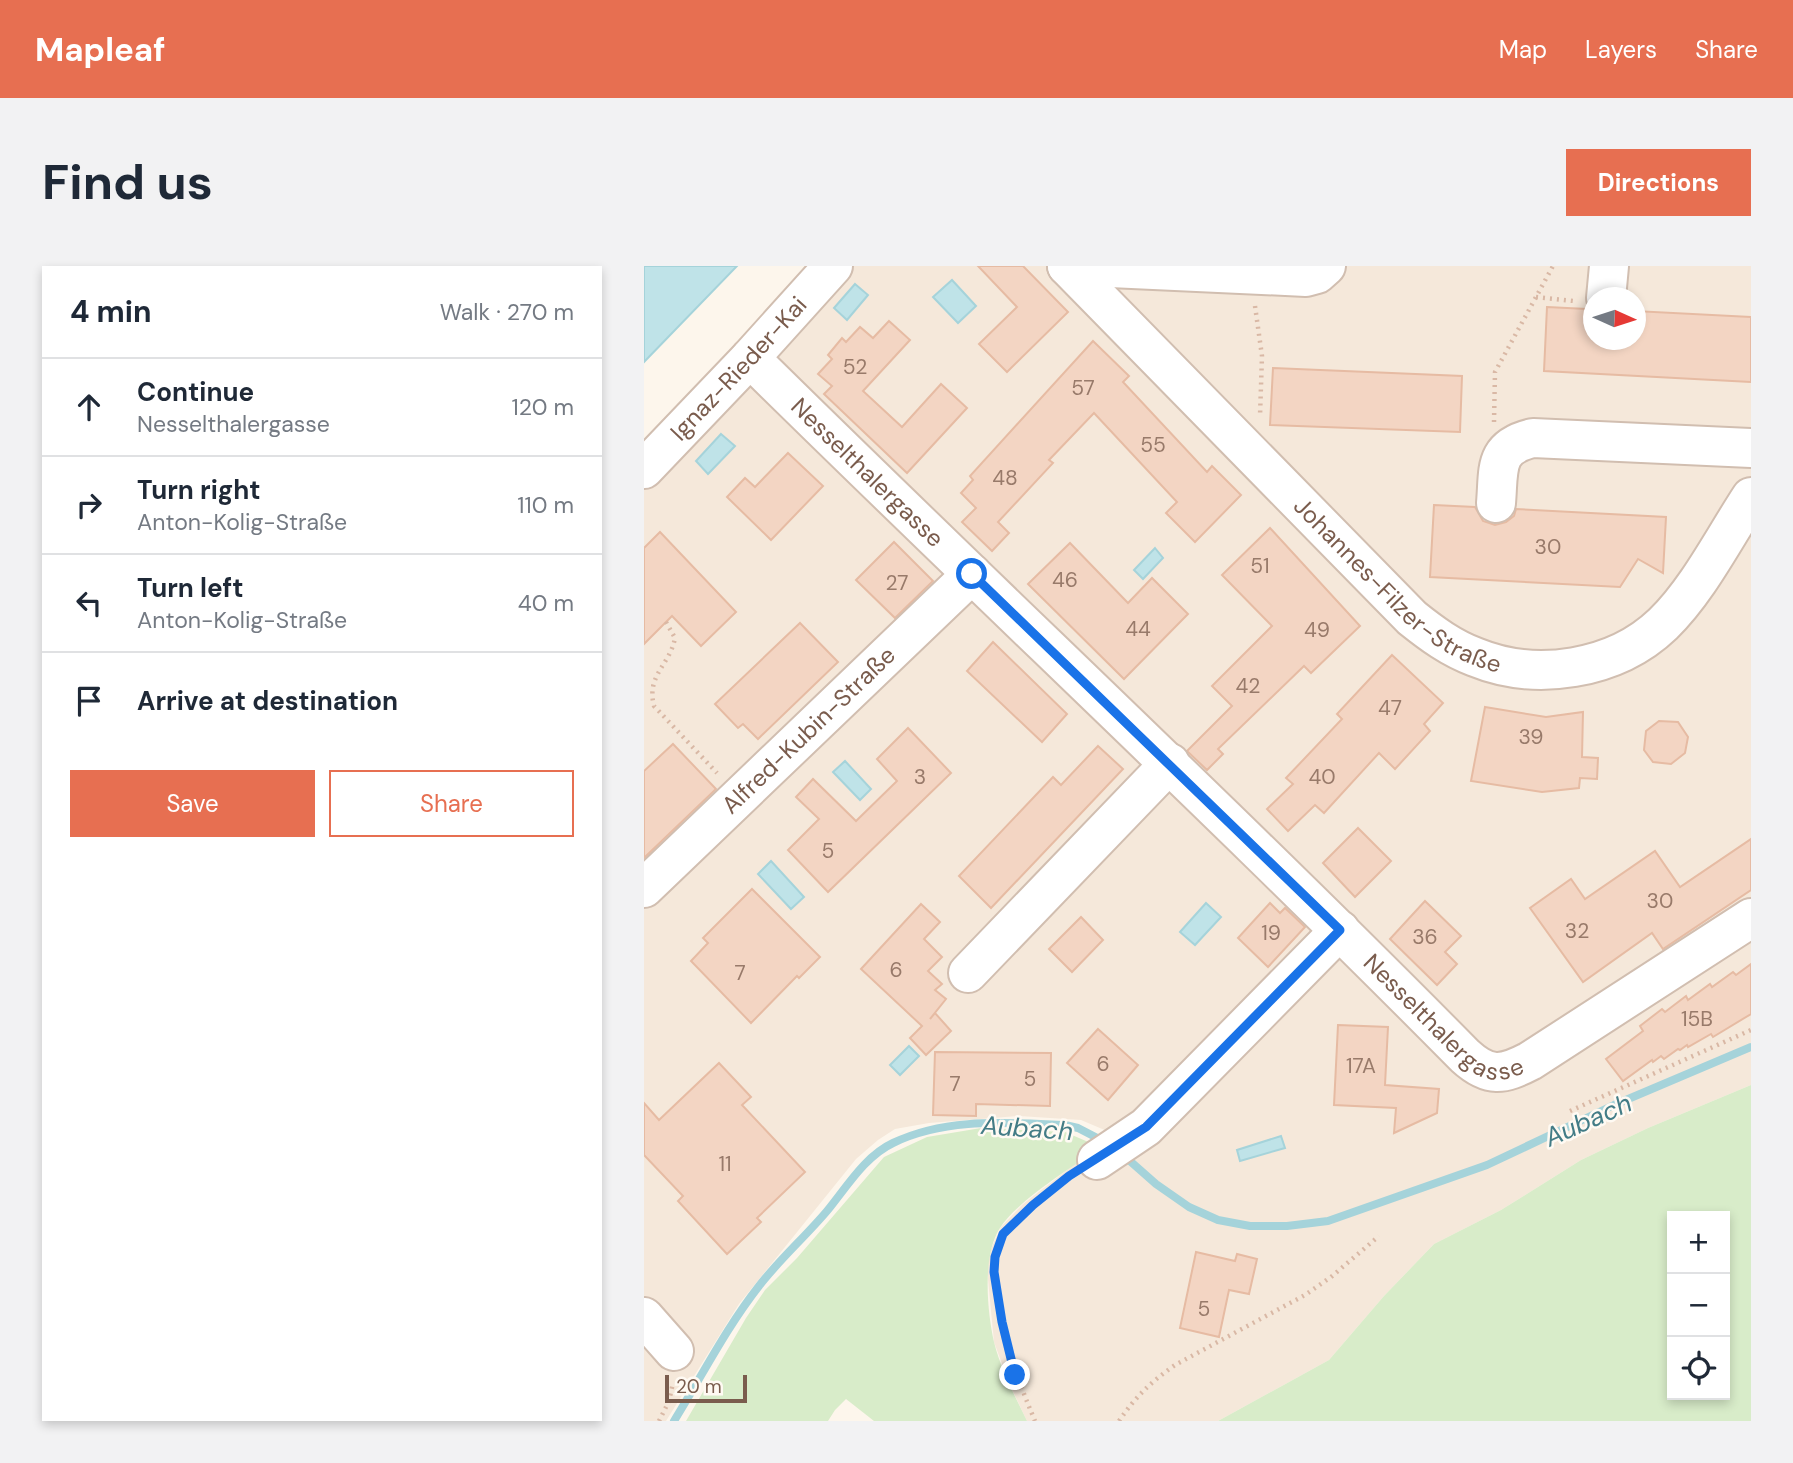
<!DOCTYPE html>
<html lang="en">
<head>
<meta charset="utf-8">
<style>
	:root { --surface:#fff; --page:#f2f2f3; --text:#1f2937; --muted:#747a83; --line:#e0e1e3; --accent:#e76f51 }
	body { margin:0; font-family:"DM Sans",sans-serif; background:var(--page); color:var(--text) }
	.controls { position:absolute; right:21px; bottom:21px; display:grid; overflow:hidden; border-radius:0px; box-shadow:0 4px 10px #0003 }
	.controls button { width:63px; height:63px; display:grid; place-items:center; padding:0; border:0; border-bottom:2px solid var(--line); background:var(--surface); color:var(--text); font:35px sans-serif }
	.compass { position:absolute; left:939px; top:21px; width:63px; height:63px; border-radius:50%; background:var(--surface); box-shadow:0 4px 10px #0003; rotate:93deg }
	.scale { position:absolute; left:21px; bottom:18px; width:82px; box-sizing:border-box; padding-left:7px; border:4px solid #7a5c4d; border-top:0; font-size:19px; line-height:24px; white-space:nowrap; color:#7a5c4d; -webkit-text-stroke:5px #fffaf3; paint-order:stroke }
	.stop { position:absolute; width:21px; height:21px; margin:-16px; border:5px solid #1a73e8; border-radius:50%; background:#fff }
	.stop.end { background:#1a73e8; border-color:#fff; box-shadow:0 2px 7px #0008 }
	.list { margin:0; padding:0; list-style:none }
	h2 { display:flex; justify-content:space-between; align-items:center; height:91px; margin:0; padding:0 28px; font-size:30px }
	h2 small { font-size:23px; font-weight:400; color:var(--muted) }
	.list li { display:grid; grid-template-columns:46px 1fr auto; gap:21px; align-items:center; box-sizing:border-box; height:98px; padding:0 28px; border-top:2px solid var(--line) }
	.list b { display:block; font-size:26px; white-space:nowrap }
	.list p { margin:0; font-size:23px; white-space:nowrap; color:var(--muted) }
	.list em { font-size:23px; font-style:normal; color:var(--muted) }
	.actions { display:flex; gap:14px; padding:21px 28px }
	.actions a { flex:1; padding:16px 0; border:2px solid var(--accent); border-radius:0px; text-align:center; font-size:24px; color:var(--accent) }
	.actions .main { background:var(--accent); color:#fff }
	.icon { flex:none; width:38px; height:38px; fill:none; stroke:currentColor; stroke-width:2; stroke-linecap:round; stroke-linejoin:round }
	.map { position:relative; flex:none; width:1107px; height:1155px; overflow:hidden; border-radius:0px }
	header { display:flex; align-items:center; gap:42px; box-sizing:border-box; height:98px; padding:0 35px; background:var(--accent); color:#fff }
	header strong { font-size:33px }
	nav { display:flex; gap:38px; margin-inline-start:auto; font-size:24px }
	.intro { display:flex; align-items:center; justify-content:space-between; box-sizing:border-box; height:168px; padding:0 42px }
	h1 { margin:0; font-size:49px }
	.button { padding:18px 32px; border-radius:0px; background:var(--accent); color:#fff; font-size:24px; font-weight:700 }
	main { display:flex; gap:42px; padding:0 42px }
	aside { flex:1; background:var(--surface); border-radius:0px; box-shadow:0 4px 10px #0003 }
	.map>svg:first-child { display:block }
</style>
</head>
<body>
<header>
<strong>Mapleaf</strong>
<nav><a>Map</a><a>Layers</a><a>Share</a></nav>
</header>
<div class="intro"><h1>Find us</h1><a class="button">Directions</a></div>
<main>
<aside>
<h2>4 min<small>Walk · 270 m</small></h2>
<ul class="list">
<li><svg class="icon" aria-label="ahead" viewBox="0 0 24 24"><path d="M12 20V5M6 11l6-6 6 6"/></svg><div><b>Continue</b><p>Nesselthalergasse</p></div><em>120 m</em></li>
<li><svg class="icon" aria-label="right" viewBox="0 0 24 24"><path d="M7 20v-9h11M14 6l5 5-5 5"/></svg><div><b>Turn right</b><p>Anton-Kolig-Straße</p></div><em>110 m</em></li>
<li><svg class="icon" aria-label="left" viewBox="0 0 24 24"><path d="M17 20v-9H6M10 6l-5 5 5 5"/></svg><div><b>Turn left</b><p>Anton-Kolig-Straße</p></div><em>40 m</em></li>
<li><svg class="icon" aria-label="arrive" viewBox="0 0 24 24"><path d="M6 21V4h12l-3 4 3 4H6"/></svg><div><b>Arrive at destination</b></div></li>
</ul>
<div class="actions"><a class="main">Save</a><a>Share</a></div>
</aside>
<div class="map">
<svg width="1107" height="1155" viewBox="0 0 1107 1155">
	<rect width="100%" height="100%" fill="#fdf6ec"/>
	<path fill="#f5e8da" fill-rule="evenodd" d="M202 0H1107V819L1004 862 937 894 857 944 790 978 740 1030 685 1094 574 1155H383L365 1117 350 1076 343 1003 347 983 357 961 379 938 470 868 437 854 375 850 285 857 251 863 234 874 212 893 95 1038 22 1155H0V215ZM950 32H992V74H950Z"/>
	<g fill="#d8ecc9" fill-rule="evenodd">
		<path d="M1107 819V1155H574L685 1094 740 1030 790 978 857 944 937 894 1004 862ZM1028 950H1081V1129H1028Z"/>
		<path d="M337 862 421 866 456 881C428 902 375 933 356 962 338 989 343 1045 350 1076 357 1104 371 1130 383 1155H230L202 1133 191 1144 184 1155H42L102 1052 121 1024 153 992 240 891 283 871Z"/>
	</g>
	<g fill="#bfe3e8" stroke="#a5d3da" stroke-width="2">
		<polygon points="0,0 93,0 0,96"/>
		<polygon points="308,14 332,40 314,57 289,31"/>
		<polygon points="211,18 224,29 203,54 190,42"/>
		<polygon points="77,168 91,180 64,208 52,195"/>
		<polygon points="511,282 519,292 499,313 490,304"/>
		<polygon points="201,495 227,523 216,534 189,506"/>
		<polygon points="127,595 160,631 147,643 114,608"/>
		<polygon points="562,637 577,651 551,679 536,666"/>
		<polygon points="265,780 275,790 256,809 246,799"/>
		<polygon points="637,870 641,882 596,895 593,884"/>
	</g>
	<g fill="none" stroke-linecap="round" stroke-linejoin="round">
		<g stroke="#a5d3da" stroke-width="8">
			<polyline points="478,888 512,918 545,941 574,954 606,960 643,960 684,955 843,899 970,839 1107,781"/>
			<path d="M30 1155C58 1110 82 1062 115 1020 135 994 161 971 183 945 202 922 221 890 249 877 303 851 363 857 421 859L434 862 461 876"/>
		</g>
	</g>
	<g fill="#f3d5c3" stroke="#e6bba3" stroke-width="2">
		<polygon points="334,0 379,0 424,46 363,106 335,78 373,41"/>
		<polygon points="903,41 943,43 949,50 949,74 991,74 991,45 1107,51 1107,116 900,105"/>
		<polygon points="245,55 266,74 219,125 258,161 297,118 323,142 263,207 180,128 188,120 174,108 188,93 184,89 198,72 202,76 216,61 229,72"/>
		<polygon points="449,75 485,110 479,116 563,206 568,200 597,229 551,276 522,247 533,236 450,147 405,194 409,197 354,256 365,267 348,285 318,256 332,242 317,227 329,214 326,210"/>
		<polygon points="629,102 818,110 816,166 626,159"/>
		<polygon points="144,187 179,220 127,274 83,231 101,212 111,221"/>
		<polygon points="790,239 831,241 839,255 851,259 862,256 870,250 872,243 1022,251 1019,307 994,293 976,321 786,311"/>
		<polygon points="626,262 716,360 667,407 660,400 574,483 579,488 563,504 543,485 588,440 568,420 628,360 578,309"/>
		<polygon points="16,266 92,346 57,380 28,350 0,378 0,282"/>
		<polygon points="250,276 289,315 251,352 212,314"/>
		<polygon points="426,277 484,337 508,312 544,348 480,413 384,318"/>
		<polygon points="156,357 194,396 114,473 99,458 94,462 71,438"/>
		<polygon points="349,376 423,448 398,476 323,405"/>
		<polygon points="748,389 799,437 780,458 786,465 751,503 735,487 680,547 671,539 644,565 623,543 649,518 642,512 698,453 693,448"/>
		<polygon points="841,441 902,451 939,446 938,491 954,492 953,513 936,512 935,522 898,526 827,515"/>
		<polygon points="1015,455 1034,456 1044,471 1041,487 1027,498 1009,496 1000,484 1002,465"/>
		<polygon points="264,462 307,507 184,626 144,584 175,553 152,531 169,513 212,555 253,515 233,493"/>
		<polygon points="29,478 72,523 0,592 0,505"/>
		<polygon points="454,480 479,503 347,642 315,610 409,511 417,519"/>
		<polygon points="714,562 747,595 711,631 679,597"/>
		<polygon points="1107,573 1107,624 1019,683 1008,667 939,716 886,642 927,613 941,633 1011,585 1036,621"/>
		<polygon points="108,623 176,691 155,712 153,710 107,757 47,695 64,677 59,672"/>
		<polygon points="781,635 817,670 801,686 813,698 793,719 746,673"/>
		<polygon points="626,637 636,647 641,642 661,661 624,701 594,672"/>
		<polygon points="277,638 296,656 280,673 298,691 284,705 298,718 291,724 302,733 286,753 291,747 307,765 282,789 266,772 278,760 217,703"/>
		<polygon points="437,651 459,674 428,706 405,683"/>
		<polygon points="1107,698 1107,748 1069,771 1067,768 1044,781 1043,779 1036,784 1034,783 1020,793 1017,790 1009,796 1008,794 979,815 962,793 999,765 996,760 1018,743 1021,746 1042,730 1044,734 1066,718 1068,721 1089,706 1092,709"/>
		<polygon points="694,759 744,761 741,819 795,823 793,847 750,867 752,842 690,839"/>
		<polygon points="454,763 494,799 464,834 423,797"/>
		<polygon points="291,786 407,787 406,840 332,838 332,850 289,849"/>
		<polygon points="75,797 107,831 98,839 161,906 113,952 117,956 83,988 34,935 39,930 0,889 0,837 15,854"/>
		<polygon points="552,986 591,995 593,988 613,993 605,1028 585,1024 575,1071 536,1062"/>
	</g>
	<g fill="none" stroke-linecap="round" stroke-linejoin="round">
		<defs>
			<g id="minor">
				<path id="s1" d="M423 0 768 352C788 368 807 382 831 391 892 416 971 404 1019 358 1054 324 1080 272 1107 231"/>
				<polyline points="423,0 662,11 673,8 682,0"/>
				<polyline points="962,32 965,0"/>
				<path id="s2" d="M106 92C343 326 587 553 821 790 845 812 859 809 886 795L1107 652"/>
				<path id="s3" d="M0 203 106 92 189 0"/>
				<path d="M852 237C855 203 849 181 889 172L1107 182"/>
				<path id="s4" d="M0 622 328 308"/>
				<polyline points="324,707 526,497"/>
				<polyline points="453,894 502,861 696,664"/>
				<polyline points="0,1051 30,1085"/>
			</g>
		</defs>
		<use href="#minor" stroke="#d1beb0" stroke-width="42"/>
		<g stroke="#d9b8a5" stroke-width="4.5" stroke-dasharray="2 5" stroke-linecap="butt">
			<polyline points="892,31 930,35"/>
			<polyline points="611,40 618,90 616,150"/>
			<polyline points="850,156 851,106 909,0"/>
			<path d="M22 356 31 372C26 399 2 409 10 440L73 507"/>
			<polyline points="926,845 1107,764"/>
			<polyline points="15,1155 25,1135 29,1117"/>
			<path d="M391 1155C374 1115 331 1006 360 967 375 946 404 926 425 910"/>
			<path d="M475 1155C492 1130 507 1116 531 1099L661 1029 687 1011 735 970"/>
		</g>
		<use href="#minor" stroke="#fff" stroke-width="38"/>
	</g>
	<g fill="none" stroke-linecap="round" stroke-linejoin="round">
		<polyline stroke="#1a73e8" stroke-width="9" points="328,308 696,664 502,861 425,910 389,939 359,968 351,991 350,1006 358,1056 371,1109"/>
	</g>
	<g text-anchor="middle" stroke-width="5" stroke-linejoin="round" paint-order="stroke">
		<g font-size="21" fill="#987a6a">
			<text x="211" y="108">52</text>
			<text x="439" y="129">57</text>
			<text x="509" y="186">55</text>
			<text x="361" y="219">48</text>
			<text x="904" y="288">30</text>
			<text x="616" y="307">51</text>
			<text x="421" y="321">46</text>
			<text x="253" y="324">27</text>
			<text x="494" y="370">44</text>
			<text x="673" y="371">49</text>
			<text x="604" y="427">42</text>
			<text x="746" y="449">47</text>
			<text x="887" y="478">39</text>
			<text x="276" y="518">3</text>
			<text x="678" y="518">40</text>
			<text x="184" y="592">5</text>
			<text x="1016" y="642">30</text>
			<text x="933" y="672">32</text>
			<text x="627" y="674">19</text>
			<text x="781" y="678">36</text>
			<text x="252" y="711">6</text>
			<text x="96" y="714">7</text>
			<text x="1053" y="760">15B</text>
			<text x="459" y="805">6</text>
			<text x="717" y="807">17A</text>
			<text x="386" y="820">5</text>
			<text x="311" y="825">7</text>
			<text x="81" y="905">11</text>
			<text x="560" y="1050">5</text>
		</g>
		<g font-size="24" fill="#7a5c4d" stroke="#fffaf3">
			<text dy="8" stroke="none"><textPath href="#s3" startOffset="138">Ignaz-Rieder-Kai</textPath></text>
			<text dy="8" stroke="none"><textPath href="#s2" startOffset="164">Nesselthalergasse</textPath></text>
			<text dy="8" stroke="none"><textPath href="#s1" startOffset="462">Johannes-Filzer-Straße</textPath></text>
			<text dy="8" stroke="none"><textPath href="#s4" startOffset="228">Alfred-Kubin-Straße</textPath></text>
			<text dy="8" stroke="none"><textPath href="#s2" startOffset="962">Nesselthalergasse</textPath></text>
		</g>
		<g font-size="26" font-style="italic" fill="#437c86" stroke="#fffaf3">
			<text transform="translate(944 854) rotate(-24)" y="9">Aubach</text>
			<text transform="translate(383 862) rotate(4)" y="9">Aubach</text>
		</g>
	</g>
</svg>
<div class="controls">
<button>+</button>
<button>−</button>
<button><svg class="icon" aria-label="locate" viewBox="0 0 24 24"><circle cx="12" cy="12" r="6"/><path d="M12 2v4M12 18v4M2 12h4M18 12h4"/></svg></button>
</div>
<svg class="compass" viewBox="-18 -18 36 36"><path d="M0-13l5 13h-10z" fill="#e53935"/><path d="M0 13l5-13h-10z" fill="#747a83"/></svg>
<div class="scale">20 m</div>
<div class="stop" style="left:328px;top:308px"></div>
<div class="stop end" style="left:371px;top:1109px"></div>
</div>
</main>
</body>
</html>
